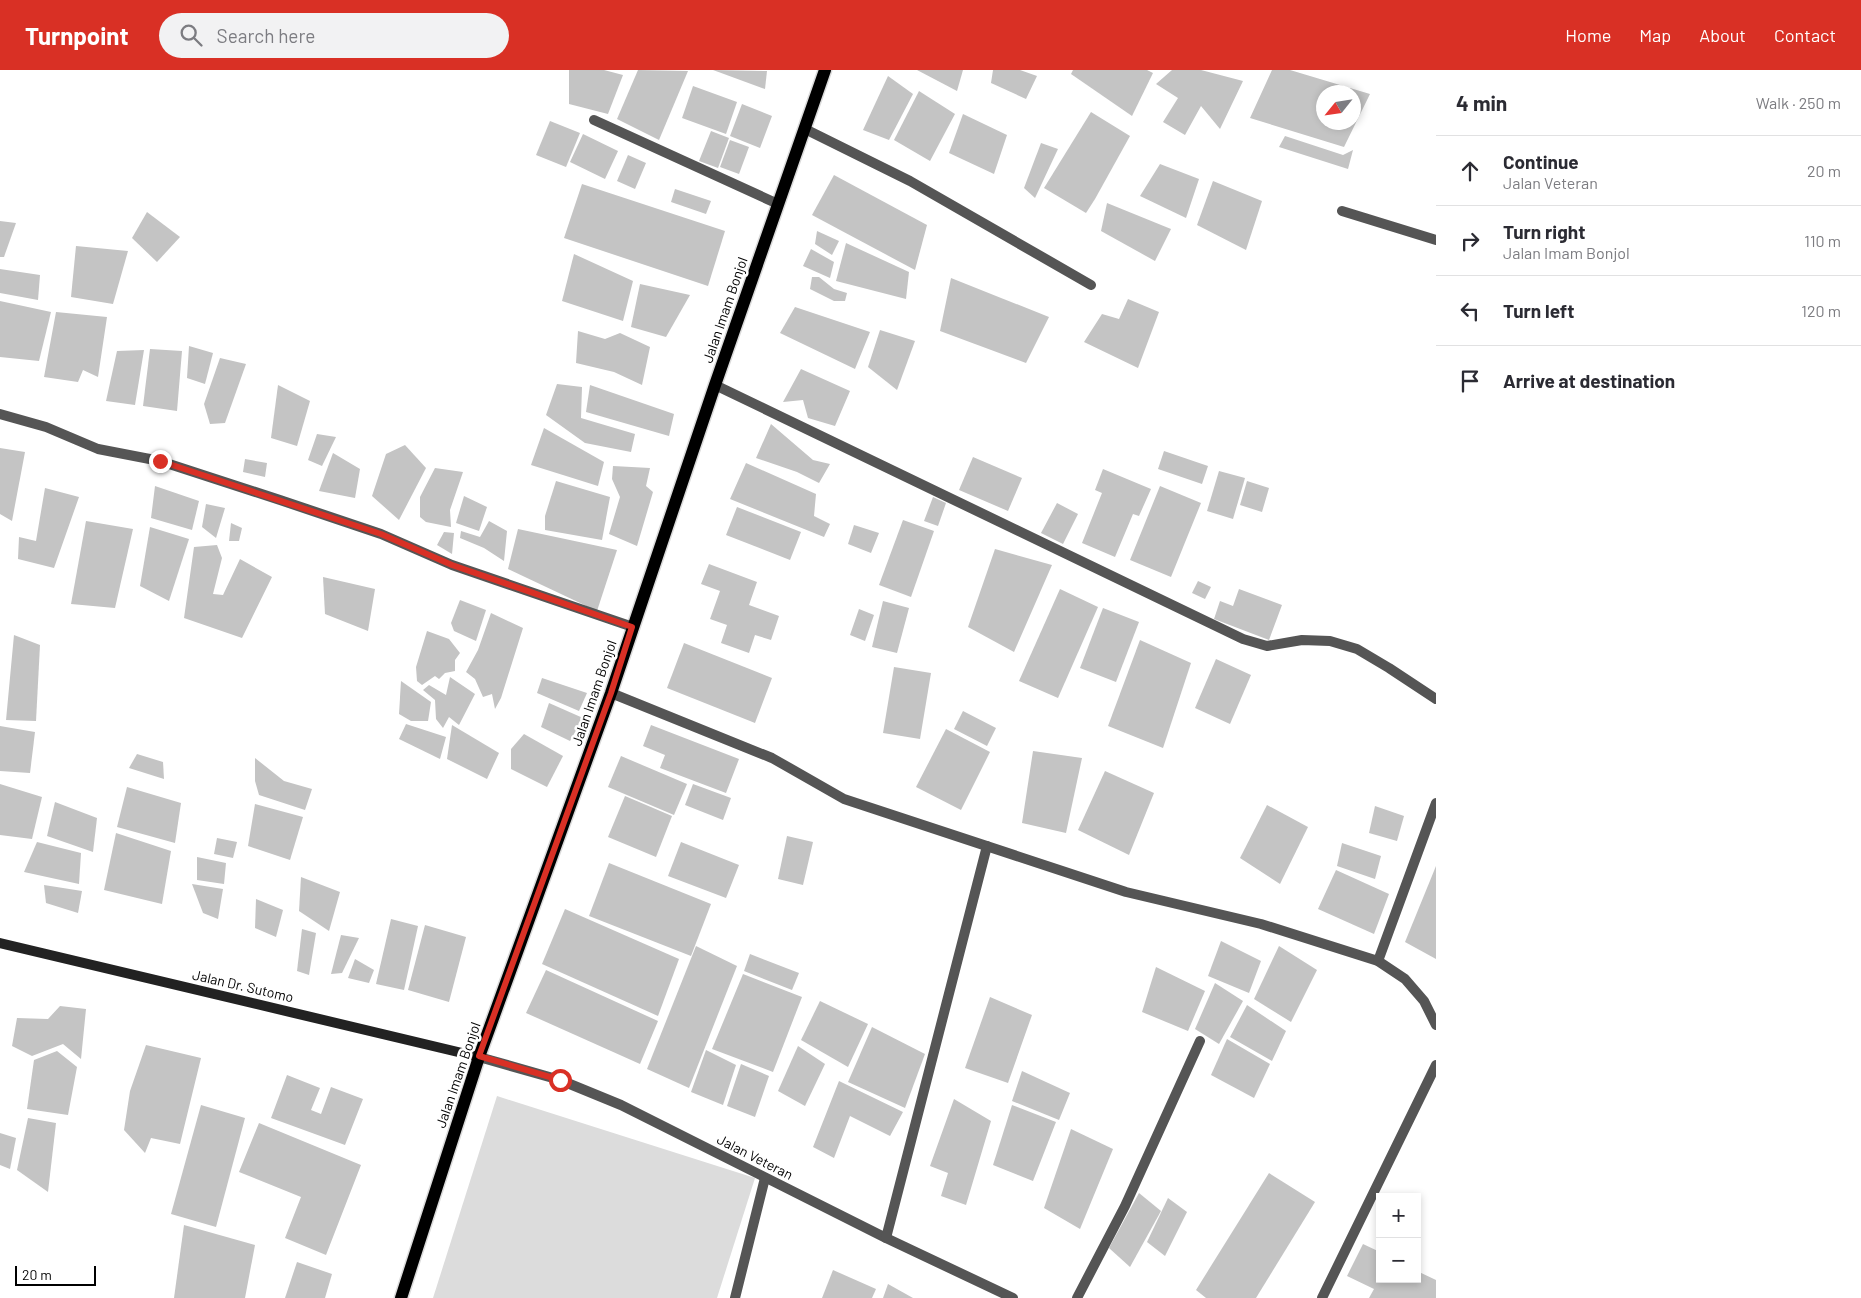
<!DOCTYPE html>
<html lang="en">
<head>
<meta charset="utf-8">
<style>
	:root { --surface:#fff; --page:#f2f2f3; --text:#2b2b33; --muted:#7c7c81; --line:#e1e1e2; --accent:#d93025 }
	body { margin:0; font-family:Barlow,sans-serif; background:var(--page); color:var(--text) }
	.controls { position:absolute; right:15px; bottom:15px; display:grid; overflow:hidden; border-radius:0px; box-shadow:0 2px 8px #0003 }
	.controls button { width:45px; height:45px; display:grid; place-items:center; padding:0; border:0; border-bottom:1px solid var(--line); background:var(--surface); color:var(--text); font:25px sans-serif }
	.compass { position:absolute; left:1316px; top:15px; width:45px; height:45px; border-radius:50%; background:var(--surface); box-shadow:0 2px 8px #0003; rotate:240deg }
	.scale { position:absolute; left:15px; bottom:12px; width:81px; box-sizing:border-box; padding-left:5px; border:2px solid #000; border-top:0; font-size:14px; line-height:18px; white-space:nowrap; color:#000; -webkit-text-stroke:4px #fff; paint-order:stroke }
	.stop { position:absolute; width:15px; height:15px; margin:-11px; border:4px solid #d93025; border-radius:50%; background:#fff }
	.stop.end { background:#d93025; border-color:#fff; box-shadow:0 1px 5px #0008 }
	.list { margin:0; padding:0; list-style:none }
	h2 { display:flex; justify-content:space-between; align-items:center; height:65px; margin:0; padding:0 20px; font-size:21px }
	h2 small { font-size:16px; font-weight:400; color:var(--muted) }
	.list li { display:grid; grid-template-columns:32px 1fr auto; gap:15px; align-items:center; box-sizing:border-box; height:70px; padding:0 20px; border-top:1px solid var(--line) }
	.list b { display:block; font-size:19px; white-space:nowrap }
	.list p { margin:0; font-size:16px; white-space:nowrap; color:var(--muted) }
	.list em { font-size:16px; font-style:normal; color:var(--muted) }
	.icon { flex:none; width:28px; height:28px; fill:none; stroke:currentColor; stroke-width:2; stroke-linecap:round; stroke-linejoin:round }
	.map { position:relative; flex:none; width:1436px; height:1228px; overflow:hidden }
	header { display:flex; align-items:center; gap:30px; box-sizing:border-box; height:70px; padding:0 25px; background:var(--accent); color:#fff }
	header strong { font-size:24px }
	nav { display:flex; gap:28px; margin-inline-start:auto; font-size:18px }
	.search { width:350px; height:45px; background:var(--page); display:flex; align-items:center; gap:12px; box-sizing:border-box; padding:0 18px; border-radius:28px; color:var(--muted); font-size:19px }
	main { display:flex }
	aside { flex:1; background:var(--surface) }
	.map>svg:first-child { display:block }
</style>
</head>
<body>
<header>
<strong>Turnpoint</strong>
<div class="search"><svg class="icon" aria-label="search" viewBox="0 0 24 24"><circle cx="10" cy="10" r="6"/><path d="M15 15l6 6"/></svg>Search here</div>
<nav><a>Home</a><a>Map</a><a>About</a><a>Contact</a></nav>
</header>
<main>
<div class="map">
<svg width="1436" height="1228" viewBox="0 0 1436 1228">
	<rect width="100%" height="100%" fill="#fff"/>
	<polygon fill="#dcdcdc" points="497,1026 755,1108 717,1228 433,1228"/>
	<g fill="#c4c4c4" fill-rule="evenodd">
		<polygon points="569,0 604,0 623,5 608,44 569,34"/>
		<polygon points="638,0 688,1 659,70 617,49"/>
		<polygon points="713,0 767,1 765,19"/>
		<polygon points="917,0 963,0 957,21"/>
		<polygon points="993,0 1020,0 1037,6 1026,29 991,13"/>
		<polygon points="1073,0 1147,0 1153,3 1132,46 1071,4"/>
		<polygon points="1172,0 1201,0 1243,11 1220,59 1201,36 1185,65 1163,52 1178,28 1156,14"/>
		<path d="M1272 0H1290L1370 24 1344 77 1250 48ZM1324 22H1354V52H1324Z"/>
		<polygon points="888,6 913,24 889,70 863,60"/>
		<polygon points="693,16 737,32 726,64 682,48"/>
		<polygon points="919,21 955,44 930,91 894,70"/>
		<polygon points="742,34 772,46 760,78 730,66"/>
		<polygon points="1091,42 1130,66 1095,129 1086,143 1044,118"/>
		<polygon points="963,44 1007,65 994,104 949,83"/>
		<polygon points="550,51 580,63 566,97 536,85"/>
		<polygon points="711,61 729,68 718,98 699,91"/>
		<polygon points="583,64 618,81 605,109 570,92"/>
		<polygon points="1285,66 1343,85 1353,80 1348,99 1279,77"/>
		<polygon points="730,70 749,77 739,104 720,97"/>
		<polygon points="1041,73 1058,79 1035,128 1024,118"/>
		<polygon points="628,85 646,93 635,119 617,111"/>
		<polygon points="1160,94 1199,109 1186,148 1140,126"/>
		<polygon points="834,105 927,155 915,200 812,145"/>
		<polygon points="1213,111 1262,131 1246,180 1197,155"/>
		<polygon points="582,114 725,161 708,216 564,168"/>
		<polygon points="675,119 711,131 706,144 671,132"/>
		<polygon points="1107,133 1171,159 1155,191 1101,161"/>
		<polygon points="147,142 180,167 157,192 132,168"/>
		<polygon points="0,151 16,153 4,187 0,187"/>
		<polygon points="817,161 839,171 832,185 815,174"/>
		<polygon points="846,173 909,202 906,229 836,211"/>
		<polygon points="76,176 128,181 113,234 71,227"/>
		<polygon points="811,179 834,192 830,208 803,196"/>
		<polygon points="574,184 633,211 623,251 562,231"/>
		<polygon points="0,199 40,205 38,230 0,223"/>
		<polygon points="812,207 819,207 834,219 847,223 845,231 834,231 810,219"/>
		<polygon points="951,208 1049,247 1026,293 940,261"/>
		<polygon points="640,214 690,225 666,267 631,257"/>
		<polygon points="1128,229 1159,242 1138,298 1084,272 1102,244 1119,249"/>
		<polygon points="0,231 51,242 39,291 0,287"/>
		<polygon points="795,237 870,262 855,299 780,263"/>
		<polygon points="56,242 107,247 98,307 83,300 78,312 44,307"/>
		<polygon points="880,260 915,271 897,320 868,297"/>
		<polygon points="578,261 605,269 620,263 650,277 642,315 614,302 576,293"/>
		<polygon points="189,276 213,283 205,314 187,308"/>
		<polygon points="150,279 182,281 177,341 143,336"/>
		<polygon points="144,280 135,335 106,331 117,281"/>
		<polygon points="220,288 246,294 225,353 210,354 204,334"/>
		<polygon points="801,299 850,321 835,356 808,348 803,330 783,332"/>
		<polygon points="557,314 582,317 581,348 635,364 631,382 585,373 546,345"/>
		<polygon points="278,315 310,331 297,376 271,368"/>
		<polygon points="590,315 674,344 669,366 586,342"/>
		<polygon points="771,354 813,390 830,394 819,413 797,402 756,388"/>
		<polygon points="544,358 604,392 598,416 531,395"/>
		<polygon points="317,364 336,367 322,396 308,390"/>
		<polygon points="405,375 426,398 399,450 372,426 386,384"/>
		<polygon points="0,378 25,382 12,451 0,444"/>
		<polygon points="1164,381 1208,396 1202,414 1158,399"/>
		<polygon points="333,383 360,399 355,428 319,421"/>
		<polygon points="973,387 1022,408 1008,441 959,420"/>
		<polygon points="245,389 267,393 265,407 243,402"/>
		<polygon points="746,393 816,424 814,446 830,454 824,467 730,429"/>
		<polygon points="613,396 650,398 646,416 653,422 637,476 609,464 620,427 612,409"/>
		<polygon points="435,398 463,402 450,440 451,457 426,452 420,447 420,427"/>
		<polygon points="1103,399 1151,419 1139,446 1133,444 1115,487 1082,473 1102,423 1095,420"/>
		<polygon points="1219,401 1245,408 1233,449 1207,441"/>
		<polygon points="556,411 610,427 602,470 545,460 545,446"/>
		<polygon points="1247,411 1269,418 1262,442 1240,435"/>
		<polygon points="155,416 199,431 192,460 151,448"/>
		<polygon points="1160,416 1201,433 1171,507 1130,490"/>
		<polygon points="45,418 79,427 54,498 18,489 19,467 36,471"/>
		<polygon points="464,426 487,437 479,461 456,453"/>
		<polygon points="933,427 946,433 938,456 924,451"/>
		<polygon points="1057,433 1078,444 1063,474 1041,463"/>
		<polygon points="206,434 225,438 216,468 202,457"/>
		<polygon points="737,437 801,462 790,490 726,465"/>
		<polygon points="903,450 934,461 911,527 879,515"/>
		<polygon points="86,451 133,459 115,538 71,534"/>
		<polygon points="489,451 507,461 504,491 484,478 460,468 461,461 480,467"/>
		<polygon points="231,453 242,458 239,471 229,471"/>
		<polygon points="854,455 879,463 871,483 848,474"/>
		<polygon points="150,457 189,469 169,531 140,516"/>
		<polygon points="518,459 617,480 597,541 508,499"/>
		<polygon points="444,462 454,463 452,484 437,475"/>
		<polygon points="217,475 222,488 213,524 223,525 240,489 272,507 242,568 184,548 194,477"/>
		<polygon points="995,479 1052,495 1014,582 968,557"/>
		<polygon points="709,494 757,512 749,535 779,546 771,570 755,565 749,583 721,573 727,555 710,549 720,521 701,514"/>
		<polygon points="323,507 375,519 368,561 325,544"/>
		<polygon points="1198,511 1211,517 1205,529 1192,523"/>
		<polygon points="1060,519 1098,537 1058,628 1019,611"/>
		<polygon points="1239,519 1282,535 1269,570 1214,549 1220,531 1233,536"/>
		<polygon points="460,530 486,540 476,571 454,561 451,553"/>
		<polygon points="883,531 909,538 897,583 872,577"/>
		<polygon points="1103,538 1139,552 1116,612 1080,598"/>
		<polygon points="859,539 874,545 865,571 850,565"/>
		<polygon points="491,543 523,558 501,628 495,639 492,624 483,627 475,609 466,602 478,580"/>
		<polygon points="427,561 449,569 460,583 455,590 455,601 445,603 439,609 435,606 422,615 417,611 416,597"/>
		<polygon points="14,565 40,575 36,651 6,650"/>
		<polygon points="1140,570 1191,593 1163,678 1108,656"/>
		<polygon points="684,573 772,608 755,653 667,618"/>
		<polygon points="1216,589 1251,605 1230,654 1195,638"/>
		<polygon points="894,597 931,603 920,669 883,663"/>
		<polygon points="450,607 475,624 459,655 449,647 443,658 436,649 435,630 423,620 429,615 446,625"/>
		<polygon points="542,608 587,623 579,641 537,623"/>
		<polygon points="401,611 431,632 428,651 411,651 399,644"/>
		<polygon points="549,633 583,648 570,671 541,657"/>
		<polygon points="963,641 996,658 987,676 954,659"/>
		<polygon points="406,654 446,667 440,689 399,669"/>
		<polygon points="452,655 499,683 487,709 447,689"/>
		<polygon points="651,655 739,689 726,723 660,698 665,685 643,676"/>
		<polygon points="0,656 35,662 30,703 0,701"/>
		<polygon points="946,659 990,682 961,740 916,717"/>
		<polygon points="524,664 563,686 547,717 511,699 511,679"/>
		<polygon points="1033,681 1082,688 1066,763 1022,753"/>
		<polygon points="137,684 163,692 164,709 129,698"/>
		<polygon points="621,686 687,714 674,745 608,717"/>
		<polygon points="255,688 284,711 312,719 305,740 259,725 255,711"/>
		<polygon points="1105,701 1154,723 1129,785 1078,760"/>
		<polygon points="0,714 42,727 32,769 0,765"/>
		<polygon points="693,714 731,728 723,750 685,735"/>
		<polygon points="127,717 181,733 175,773 117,757"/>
		<polygon points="625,726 672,746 656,787 608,767"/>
		<polygon points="55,732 97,748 93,782 47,766"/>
		<polygon points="255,734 303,747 290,790 248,776"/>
		<polygon points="1267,735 1308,757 1280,814 1240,788"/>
		<polygon points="1375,736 1404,746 1397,771 1369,763"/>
		<polygon points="116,763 171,781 162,834 104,820"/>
		<polygon points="787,766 813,772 803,815 778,809"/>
		<polygon points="217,768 237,772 233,788 214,784"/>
		<polygon points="37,772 81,783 79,814 24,802"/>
		<polygon points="681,772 739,795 726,828 668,806"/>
		<polygon points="1342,773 1381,786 1375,809 1337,796"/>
		<polygon points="197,787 226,793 224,814 197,810"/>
		<polygon points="609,793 711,834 691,886 589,846"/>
		<polygon points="1436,796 1436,889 1405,872"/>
		<polygon points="1336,800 1389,824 1374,864 1318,839"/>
		<polygon points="301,807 340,822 329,861 299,841"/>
		<polygon points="192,814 223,819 218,849 203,843"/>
		<polygon points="44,815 82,821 78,843 46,833"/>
		<polygon points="256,829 283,840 276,867 255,858"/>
		<polygon points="565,839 679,889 658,946 542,894"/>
		<polygon points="391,849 418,856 404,920 376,914"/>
		<polygon points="425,855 466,867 449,932 408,920"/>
		<polygon points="302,859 316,863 309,905 297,901"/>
		<polygon points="341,865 359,868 342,903 331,904"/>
		<polygon points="1221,871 1261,891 1249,923 1208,906"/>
		<polygon points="696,876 737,896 689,1018 647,999"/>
		<polygon points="1279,876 1317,900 1291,952 1254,929"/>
		<polygon points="750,884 799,903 792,920 744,901"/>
		<polygon points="355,889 374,900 369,913 348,908"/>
		<polygon points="1156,897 1205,921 1188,961 1142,942"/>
		<polygon points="546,900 658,951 640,994 526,943"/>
		<polygon points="743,904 802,927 773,1002 712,979"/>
		<polygon points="1215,913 1243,931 1219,974 1195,959"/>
		<polygon points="990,927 1032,945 1008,1013 965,998"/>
		<polygon points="820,931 868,954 848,997 801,970"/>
		<polygon points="1247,935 1286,961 1272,991 1230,967"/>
		<polygon points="60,936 86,939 81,989 63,974 32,986 12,976 17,948 48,949"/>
		<polygon points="872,957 925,984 905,1038 848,1012"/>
		<polygon points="1227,969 1270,994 1254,1028 1211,1005"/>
		<polygon points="146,975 201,988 180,1074 151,1068 145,1083 124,1060 130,1021"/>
		<polygon points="798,976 825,994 805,1036 778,1021"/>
		<polygon points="706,980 736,995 723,1035 691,1022"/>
		<polygon points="57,981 77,997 68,1045 27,1039 34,990"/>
		<polygon points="741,994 769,1006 755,1047 727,1036"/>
		<polygon points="1022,1001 1070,1023 1059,1050 1012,1031"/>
		<polygon points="287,1005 320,1018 311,1040 321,1044 331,1017 363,1029 345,1075 271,1048"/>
		<polygon points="839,1011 903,1042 890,1066 850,1046 834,1088 813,1077"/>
		<polygon points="954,1029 991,1051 966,1135 941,1126 948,1103 930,1096"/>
		<polygon points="201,1035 245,1048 216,1157 171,1144"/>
		<polygon points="1012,1035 1056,1052 1033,1111 993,1095"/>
		<polygon points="28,1048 56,1053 48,1122 17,1100"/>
		<polygon points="259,1053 361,1095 326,1185 285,1168 301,1127 239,1102"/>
		<polygon points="1071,1059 1113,1079 1080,1159 1044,1138"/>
		<polygon points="0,1063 16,1068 10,1099 0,1095"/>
		<polygon points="1269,1103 1315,1132 1256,1228 1206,1228 1196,1220"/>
		<polygon points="1139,1123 1161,1141 1130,1197 1109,1178"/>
		<polygon points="1168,1128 1187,1142 1165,1186 1147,1172"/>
		<polygon points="184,1155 255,1175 245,1228 174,1228"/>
		<polygon points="1363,1174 1380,1182 1380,1209 1417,1209 1417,1201 1436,1210 1436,1228 1369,1228 1374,1219 1347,1206"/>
		<polygon points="297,1192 332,1204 325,1228 285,1228"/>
		<polygon points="833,1200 876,1219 872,1228 822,1228"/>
		<polygon points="888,1214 913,1228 883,1228"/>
	</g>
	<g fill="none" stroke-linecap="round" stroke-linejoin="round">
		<defs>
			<polyline id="primary" points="401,1228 479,987 611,623 715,315 825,0"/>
		</defs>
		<use href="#primary" stroke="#dbdbdb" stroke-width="15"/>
		<g stroke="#555" stroke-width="10">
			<polyline points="594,50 778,134"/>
			<polyline points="805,59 910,111 1091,215"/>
			<polyline points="1342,141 1436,170"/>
			<polyline points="715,315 1243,569 1267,576 1302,570 1330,571 1357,579 1389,598 1436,629"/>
			<polyline points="0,344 46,357 98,379 160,391 280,430 381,464 452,495 633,557"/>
			<polyline points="611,623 772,688 844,729 1126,822 1261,854 1378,891 1405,909 1424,931 1436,955"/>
			<polyline points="1378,891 1436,733"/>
			<polyline points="479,987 560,1010 621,1035 886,1168 1013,1228"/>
			<polyline points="886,1168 987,776"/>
			<polyline points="735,1228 765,1108"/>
			<polyline points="1077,1228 1125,1136 1200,971"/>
			<polyline points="1322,1228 1436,995"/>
		</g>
		<polyline stroke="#222" stroke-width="10" points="0,873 479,987"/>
		<use href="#primary" stroke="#000" stroke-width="12"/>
	</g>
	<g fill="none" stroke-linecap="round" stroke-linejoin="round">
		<polyline stroke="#d93025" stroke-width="6" points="160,391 381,464 452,495 632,557 611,623 479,986 560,1010"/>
	</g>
	<g text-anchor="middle" stroke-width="5" stroke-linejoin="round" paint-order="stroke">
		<g font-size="14" fill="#000" stroke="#fff">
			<text transform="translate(725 240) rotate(-71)" y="5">Jalan Imam Bonjol</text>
			<text transform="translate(594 623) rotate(-71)" y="5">Jalan Imam Bonjol</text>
			<text transform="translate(243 916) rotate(13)" y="5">Jalan Dr. Sutomo</text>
			<text transform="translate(458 1005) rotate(-71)" y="5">Jalan Imam Bonjol</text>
			<text transform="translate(755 1087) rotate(27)" y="5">Jalan Veteran</text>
		</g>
	</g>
</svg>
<div class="controls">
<button>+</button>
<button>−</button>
</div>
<svg class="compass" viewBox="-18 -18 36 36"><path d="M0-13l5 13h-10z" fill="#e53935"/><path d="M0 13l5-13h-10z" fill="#7c7c81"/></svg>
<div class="scale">20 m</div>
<div class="stop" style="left:560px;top:1010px"></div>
<div class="stop end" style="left:160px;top:391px"></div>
</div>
<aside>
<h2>4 min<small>Walk · 250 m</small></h2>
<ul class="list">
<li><svg class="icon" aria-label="ahead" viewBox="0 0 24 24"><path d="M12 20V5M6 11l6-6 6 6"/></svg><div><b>Continue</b><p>Jalan Veteran</p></div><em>20 m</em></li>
<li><svg class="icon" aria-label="right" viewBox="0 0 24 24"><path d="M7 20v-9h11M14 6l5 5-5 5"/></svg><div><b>Turn right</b><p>Jalan Imam Bonjol</p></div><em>110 m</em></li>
<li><svg class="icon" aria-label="left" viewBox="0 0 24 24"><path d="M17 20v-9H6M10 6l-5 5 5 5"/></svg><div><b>Turn left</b></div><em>120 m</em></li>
<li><svg class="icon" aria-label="arrive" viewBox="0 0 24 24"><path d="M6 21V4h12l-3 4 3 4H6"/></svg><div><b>Arrive at destination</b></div></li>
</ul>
</aside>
</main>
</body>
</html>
